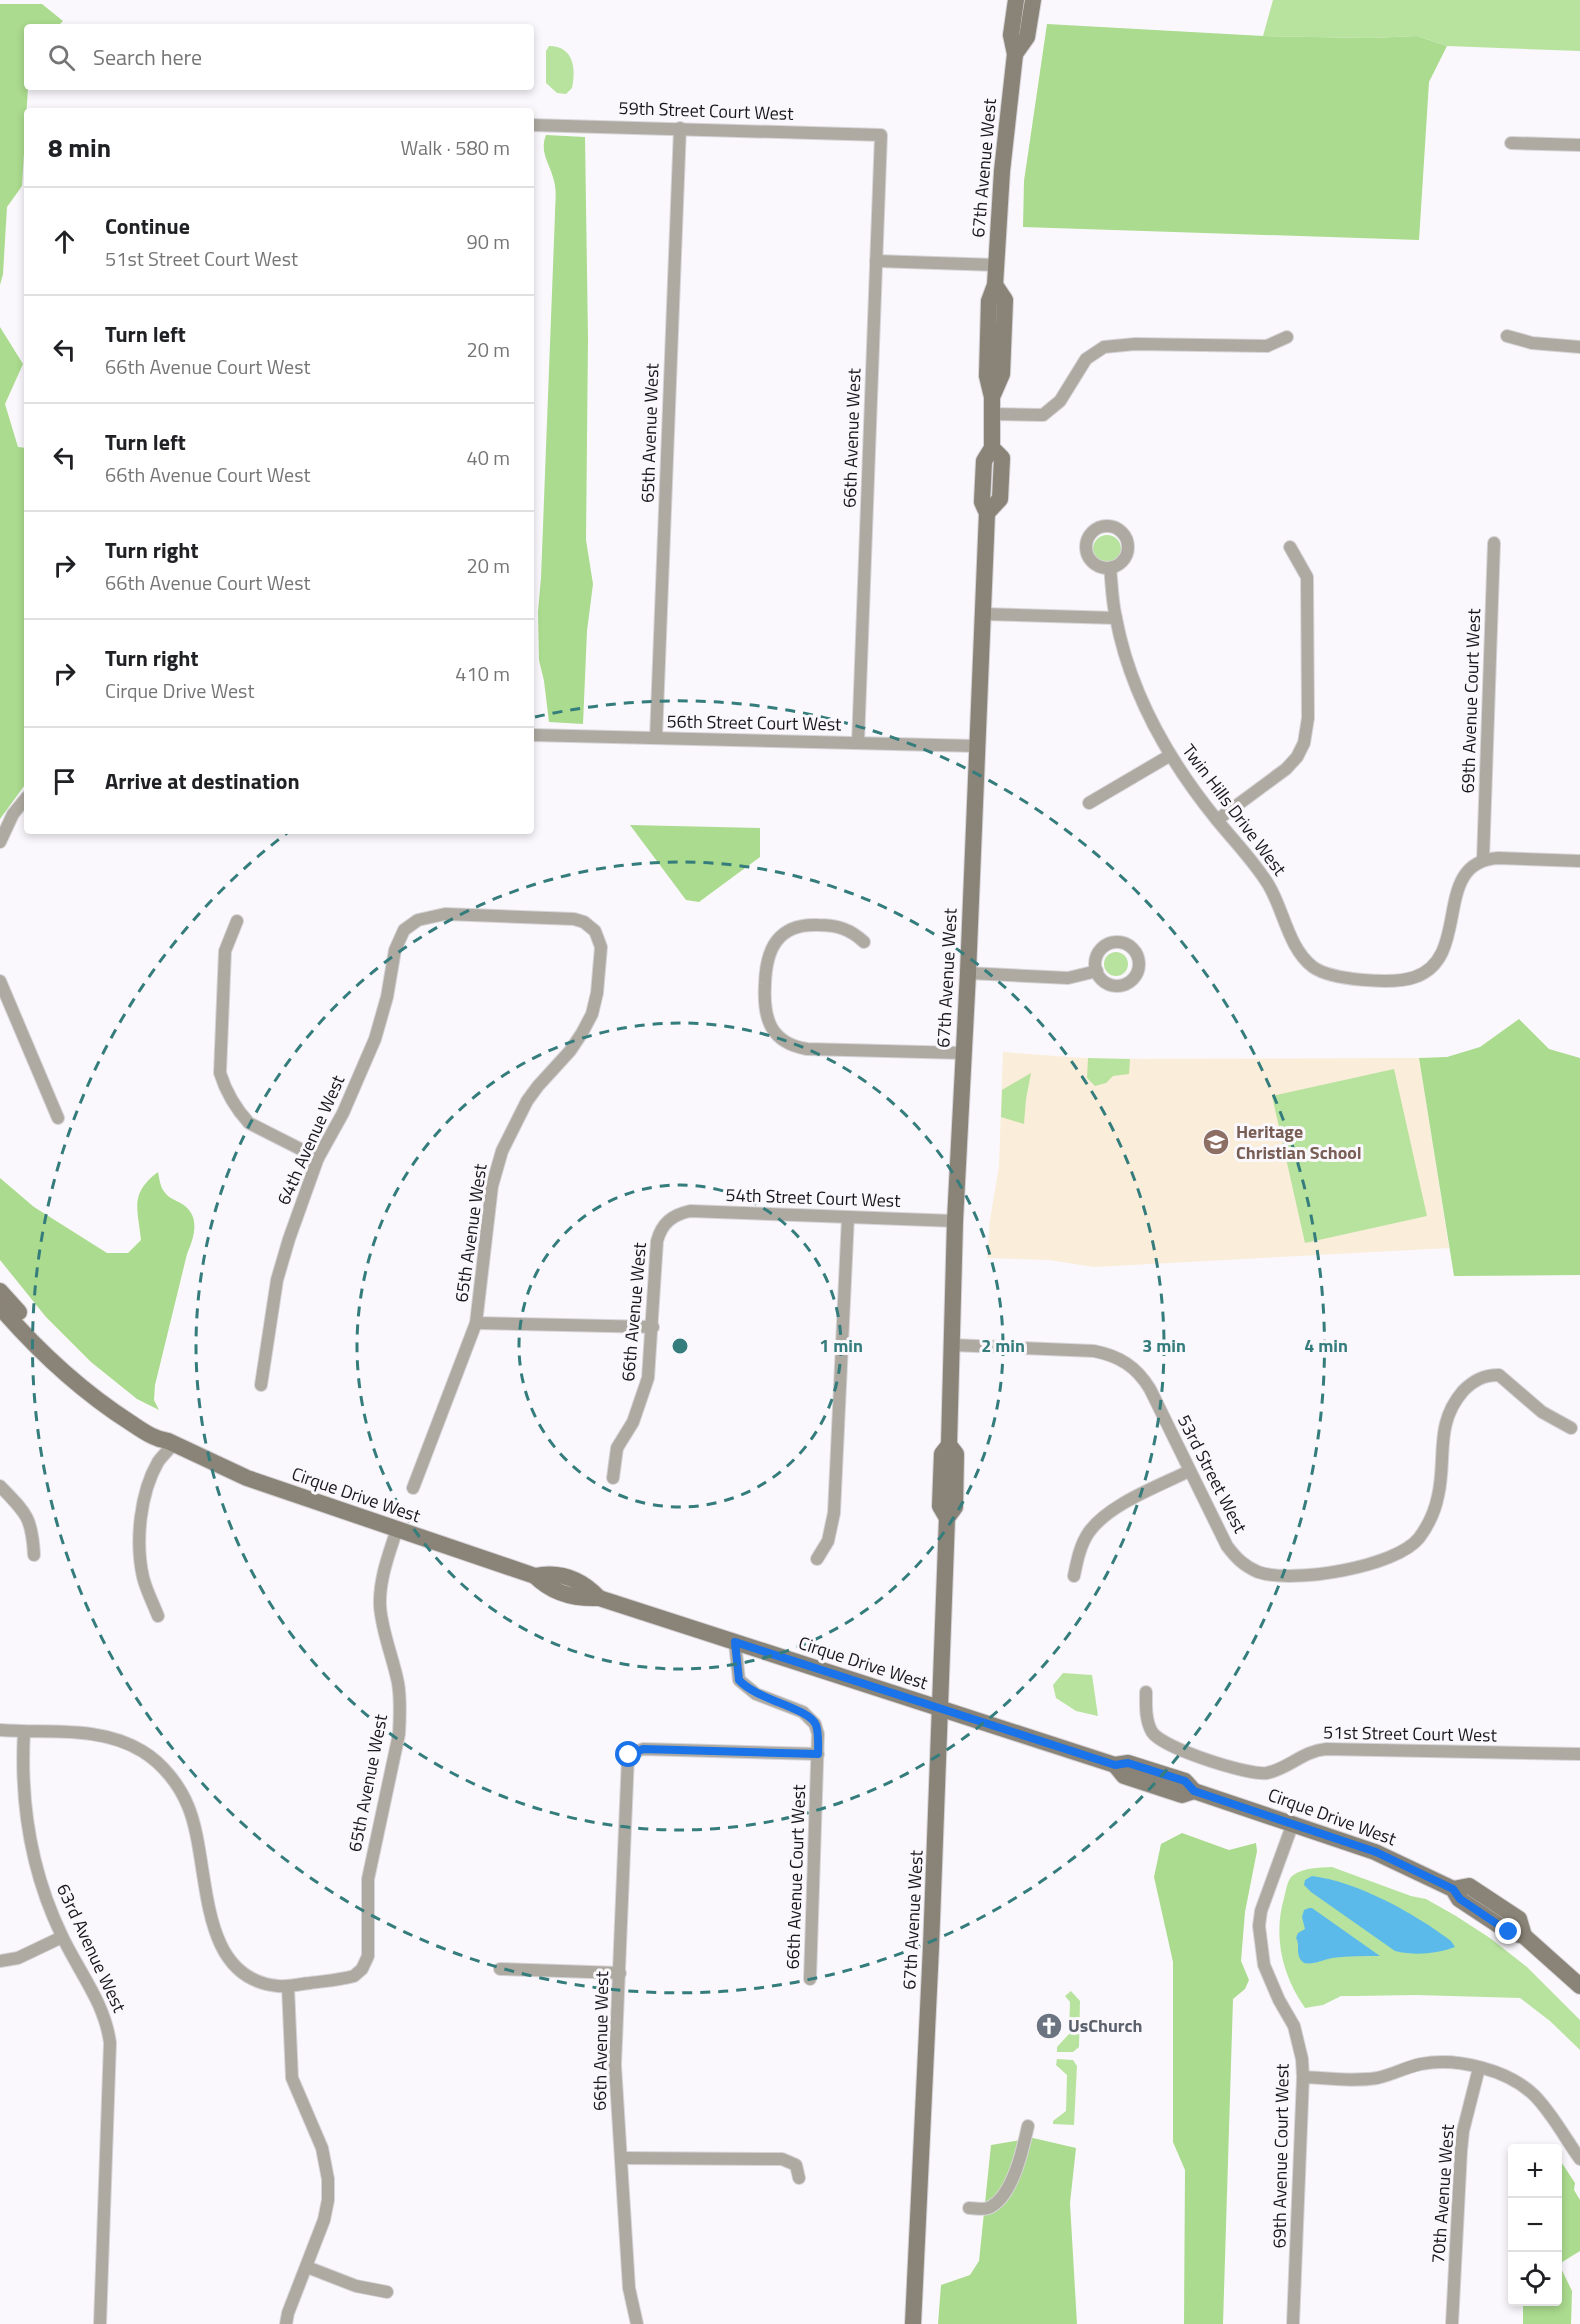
<!DOCTYPE html>
<html lang="en">
<head>
<meta charset="utf-8">
<style>
	:root { --surface:#fff; --page:#f6f6f6; --text:#202124; --muted:#757577; --line:#e0e0e0 }
	body { margin:0; font-family:"Titillium Web",sans-serif; background:var(--page); color:var(--text) }
	.controls { position:absolute; right:18px; bottom:18px; display:grid; overflow:hidden; border-radius:6px; box-shadow:0 3px 9px #0003 }
	.controls button { width:54px; height:54px; display:grid; place-items:center; padding:0; border:0; border-bottom:2px solid var(--line); background:var(--surface); color:var(--text); font:30px sans-serif }
	.stop { position:absolute; width:18px; height:18px; margin:-14px; border:4px solid #1a73e8; border-radius:50%; background:#fff }
	.stop.end { background:#1a73e8; border-color:#fff; box-shadow:0 2px 6px #0008 }
	.list { margin:0; padding:0; list-style:none }
	h2 { display:flex; justify-content:space-between; align-items:center; height:78px; margin:0; padding:0 24px; font-size:26px }
	h2 small { font-size:20px; font-weight:400; color:var(--muted) }
	.list li { display:grid; grid-template-columns:39px 1fr auto; gap:18px; align-items:center; box-sizing:border-box; height:108px; padding:0 24px; border-top:2px solid var(--line) }
	.list b { display:block; font-size:22px; white-space:nowrap }
	.list p { margin:0; font-size:20px; white-space:nowrap; color:var(--muted) }
	.list em { font-size:20px; font-style:normal; color:var(--muted) }
	.icon { flex:none; width:33px; height:33px; fill:none; stroke:currentColor; stroke-width:2; stroke-linecap:round; stroke-linejoin:round }
	.map { position:relative; flex:none; width:1580px; height:2324px; overflow:hidden }
	.search { position:absolute; background:var(--surface); box-shadow:0 3px 9px #0003; left:24px; top:24px; width:510px; height:66px; display:flex; align-items:center; gap:15px; box-sizing:border-box; padding:0 21px; border-radius:6px; color:var(--muted); font-size:22px }
	.panel { position:absolute; background:var(--surface); box-shadow:0 3px 9px #0003; left:24px; top:108px; width:510px; height:726px; border-radius:6px }
	.map>svg:first-child { display:block }
</style>
</head>
<body>
<div class="map">
<svg width="1580" height="2324" viewBox="0 0 1580 2324">
	<rect width="100%" height="100%" fill="#faf8fc"/>
	<polygon fill="#faedd9" points="1003,1052 1096,1059 1419,1058 1449,1248 1094,1267 1049,1260 987,1258 990,1220 999,1166"/>
	<g fill="#b8e39f">
		<polygon points="1273,0 1580,0 1580,51 1447,46 1417,36 1370,38 1263,36"/>
		<path d="M549 46C574 46 576 69 572 88L566 94 557 93 546 83V51Z"/>
		<circle cx="1107" cy="549" r="14"/>
		<circle cx="1116" cy="964" r="12"/>
		<polygon points="1088,1058 1130,1059 1129,1074 1113,1076 1106,1083 1095,1086 1087,1078"/>
		<polygon points="1394,1069 1427,1216 1305,1243 1272,1096"/>
		<polygon points="1031,1073 1026,1099 1024,1124 1001,1117 1002,1090"/>
		<polygon points="1063,1673 1092,1675 1098,1716 1076,1711 1056,1698 1053,1685"/>
		<path d="M1332 1867 1411 1896 1426 1899 1456 1916 1490 1938 1527 1967 1580 2020V2050L1550 2021 1520 1998 1416 1995 1356 1996H1341L1323 2005 1305 2008C1282 1975 1273 1937 1284 1898 1286 1891 1287 1881 1292 1876 1304 1867 1318 1868 1332 1867Z"/>
		<polygon points="1071,1991 1080,2001 1079,2047 1073,2052 1057,2052 1057,2047 1069,2034 1070,2002 1065,1996"/>
		<polygon points="1057,2059 1073,2060 1077,2066 1074,2125 1053,2124 1053,2121 1066,2111 1067,2075 1056,2065"/>
	</g>
	<g fill="#abdb8e">
		<polygon points="0,4 42,4 63,21 57,27 27,27 28,87 22,186 7,207 3,274 0,285"/>
		<polygon points="1047,24 1263,36 1370,38 1417,36 1447,46 1429,82 1419,240 1023,227 1024,181"/>
		<path d="M546 135 585 137 588 338 586 540 593 584 587 631 583 724 549 722 544 681 539 660 538 612 541 578 555 214C555 204 557 191 554 181 550 163 539 153 546 135Z"/>
		<polygon points="0,327 23,364 5,404 18,447 27,448 27,782 0,819"/>
		<polygon points="630,825 760,828 760,857 699,902 686,900"/>
		<polygon points="1519,1019 1549,1049 1580,1058 1580,1275 1454,1276 1419,1058 1447,1057 1480,1047"/>
		<path d="M158 1172C159 1177 160 1185 163 1190 169 1200 178 1200 185 1206 201 1219 193 1240 187 1254L155 1385 154 1400 159 1410 137 1399 91 1362 46 1317 0 1260V1178L34 1207 107 1253H128L141 1240C138 1209 129 1194 158 1172Z"/>
		<polygon points="1182,1833 1229,1850 1256,1843 1257,1851 1245,1912 1241,1961 1249,1980 1245,1989 1233,1999 1223,2324 1184,2324 1185,2170 1173,2142 1173,1962 1154,1877 1161,1844"/>
		<polygon points="1033,2138 1076,2148 1070,2203 1077,2324 938,2324 941,2285 970,2275 979,2261 991,2145"/>
		<polygon points="1558,2157 1575,2183 1574,2190 1580,2200 1580,2251 1559,2264 1572,2291 1571,2324 1523,2324 1523,2302 1558,2302"/>
	</g>
	<g fill="#5bbaea">
		<path d="M1312 1876C1358 1882 1414 1913 1451 1941L1455 1947C1436 1954 1415 1956 1395 1951L1311 1892 1304 1885 1305 1880Z"/>
		<path d="M1309 1908H1312L1380 1956C1364 1956 1348 1956 1332 1958 1322 1960 1314 1965 1304 1963 1294 1955 1301 1946 1296 1938L1298 1933 1305 1929 1302 1917 1304 1910Z"/>
	</g>
	<g fill="none" stroke-linecap="round" stroke-linejoin="round">
		<defs>
			<g id="street">
				<polyline points="531,125 881,135 858,743"/>
				<polyline points="1511,143 1580,145"/>
				<polyline points="876,261 996,265"/>
				<polyline points="1507,336 1532,343 1580,347"/>
				<polyline points="991,414 1043,415 1060,401 1086,359 1104,347 1135,344 1267,346 1287,337"/>
				<circle cx="1107" cy="547" r="21"/>
				<path d="M1110 568C1112 585 1112 602 1116 618 1130 693 1169 761 1217 820 1234 841 1253 860 1268 884 1284 910 1288 948 1313 967 1331 980 1393 985 1415 977 1473 957 1430 862 1498 858L1580 861"/>
				<polyline points="981,614 1116,618"/>
				<polyline points="531,735 976,746"/>
				<polyline points="656,738 680,128"/>
				<polyline points="1089,803 1169,756"/>
				<polyline points="1217,820 1286,769 1297,757 1304,743 1308,718 1307,577 1290,547"/>
				<polyline points="0,842 13,814 27,797"/>
				<polyline points="1483,860 1494,543"/>
				<path d="M237 921 225 951 220 1073C226 1092 236 1109 249 1123L318 1158"/>
				<path d="M864 942C850 929 837 925 818 925 778 923 766 949 765 984 763 1018 770 1043 807 1049L962 1053"/>
				<circle cx="1117" cy="964" r="22"/>
				<polyline points="968,973 1068,978 1097,971"/>
				<polyline points="0,981 58,1118"/>
				<polyline points="476,1323 653,1327"/>
				<path d="M952 1345 1094 1351C1119 1356 1136 1366 1150 1389L1227 1546C1236 1558 1244 1566 1258 1572 1293 1584 1396 1567 1419 1538 1428 1526 1435 1511 1438 1496 1447 1457 1434 1425 1463 1391 1474 1380 1484 1375 1499 1375L1542 1412 1571 1428"/>
				<polyline points="261,1385 277,1280 289,1239 318,1158 343,1113 375,1039 387,997 395,950 404,930 418,920 445,914 574,919 584,922 595,931 601,947 597,993 592,1014 582,1033 570,1051 538,1086 527,1101 502,1151 492,1186 476,1323 413,1488"/>
				<path d="M613 1478 617 1448 633 1422 648 1378 657 1241C662 1223 672 1215 690 1211L955 1221"/>
				<path d="M0 1486C26 1513 32 1517 34 1555"/>
				<polyline points="817,1559 828,1541 834,1513 848,1217"/>
				<path d="M1074 1576C1077 1561 1080 1545 1089 1532 1109 1504 1159 1486 1189 1471"/>
				<path d="M158 1616C153 1603 146 1590 143 1577 135 1542 140 1493 158 1462 162 1456 169 1450 173 1444"/>
				<polyline points="735,1643 739,1680 756,1694 803,1712 815,1724 818,1734 810,1979"/>
				<path d="M1146 1692C1146 1705 1145 1720 1152 1732 1162 1748 1249 1776 1267 1773 1288 1769 1303 1751 1326 1749L1580 1754"/>
				<path d="M0 1730C48 1734 99 1725 142 1751 162 1763 179 1784 188 1806 212 1863 194 1978 278 1986 289 1987 299 1984 310 1983 325 1981 340 1980 354 1976L362 1969 368 1956V1879L399 1734C400 1717 401 1700 398 1683 393 1657 382 1633 380 1606 379 1579 389 1554 397 1529"/>
				<path d="M24 1732C20 1802 31 1872 62 1936 79 1972 105 2003 110 2043L100 2324"/>
				<polyline points="1293,1823 1261,1911 1259,1926 1264,1965 1279,2000 1294,2026 1302,2059 1303,2077 1293,2324"/>
				<polyline points="0,1961 18,1958 62,1937"/>
				<polyline points="500,1969 620,1973"/>
				<path d="M1303 2077C1328 2078 1353 2082 1377 2078 1392 2075 1406 2067 1421 2064 1457 2057 1508 2070 1534 2095 1552 2113 1565 2138 1580 2159"/>
				<polyline points="621,2158 782,2159 796,2165 799,2178"/>
				<path d="M969 2208C975 2208 983 2210 988 2208 1012 2199 1023 2149 1028 2126"/>
				<polyline points="307,2267 356,2286 387,2292"/>
				<polyline points="286,2324 288,2313 324,2220 328,2200 328,2179 322,2148 292,2078 288,1987"/>
				<polyline points="637,2324 629,2288 615,2065 628,1757 635,1752 643,1749 818,1754"/>
				<polyline points="1452,2324 1461,2151 1463,2131 1479,2068"/>
			</g>
			<g id="secondary">
				<polyline points="1015,54 1027,37 1033,0"/>
				<polyline points="992,397 1002,374 1005,300 995,285"/>
				<polyline points="987,513 1000,499 1002,458 992,448"/>
				<polyline points="0,1291 19,1312"/>
				<path d="M0 1307C39 1352 81 1391 131 1423 143 1431 154 1439 168 1441L247 1478 535 1576C552 1593 575 1599 599 1598L1115 1765 1128 1763 1185 1781 1194 1791 1375 1852 1453 1889 1459 1899 1509 1932 1524 1936 1580 1986"/>
				<polyline points="947,1518 955,1507 956,1454 949,1445 955,1221 968,973 987,513 982,502 984,461 992,448 992,397 987,376 989,301 995,285 1002,171 1015,54 1011,35 1016,0"/>
				<path d="M535 1576C560 1571 581 1579 599 1598"/>
				<polyline points="1115,1765 1124,1776 1182,1795 1194,1791"/>
				<polyline points="1453,1889 1469,1886 1519,1919 1524,1936"/>
				<polyline points="913,2324 931,1947 947,1518 940,1506 942,1454 949,1445"/>
			</g>
		</defs>
		<use href="#street" stroke="#d6d4d8" stroke-width="14"/>
		<use href="#secondary" stroke="#d6d4d8" stroke-width="18"/>
		<use href="#street" stroke="#aeaaa1" stroke-width="12"/>
		<use href="#secondary" stroke="#8a8377" stroke-width="16"/>
	</g>
	<g fill="none" stroke-linecap="round" stroke-linejoin="round">
		<path stroke="#1a73e8" stroke-width="8" d="M629 1755 643 1749 818 1754C818 1745 819 1734 816 1725 808 1707 758 1701 739 1680L735 1642 1115 1765 1128 1763 1185 1781 1194 1791 1376 1852 1453 1889 1460 1899 1509 1932"/>
	</g>
	<g fill="none" stroke="#347d7c" stroke-width="3" stroke-dasharray="10 8">
		<circle cx="680" cy="1346" r="161"/>
		<circle cx="680" cy="1346" r="323"/>
		<circle cx="680" cy="1346" r="484"/>
		<path d="M535 717A646 646 0 1 1 287 833"/>
	</g>
	<defs>
		<symbol id="school-disc" viewBox="-11 -11 22 22"><circle r="9.5" fill="#8d6e63" stroke="#faf8fc"/><path d="M0-5L7-2L0 1L-7-2ZM-4 1L0 2.5L4 1V4Q0 6-4 4Z" fill="#fff"/></symbol>
		<symbol id="church-disc" viewBox="-11 -11 22 22"><circle r="9.5" fill="#6b7280" stroke="#faf8fc"/><path d="M-1.2-6h2.4v3.5h3.3v2.4h-3.3V6h-2.4V-.1h-3.3v-2.4h3.3Z" fill="#fff"/></symbol>
	</defs>
	<g fill-rule="evenodd">
		<use href="#school-disc" x="1201" y="1127" width="30" height="30"/>
		<use href="#church-disc" x="1034" y="2011" width="30" height="30"/>
	</g>
	<g text-anchor="middle" stroke-width="6" stroke-linejoin="round" paint-order="stroke">
		<g font-size="18" fill="#19161d" stroke="#faf8fc">
			<text transform="translate(706 111) rotate(2)" y="6">59th Street Court West</text>
			<text transform="translate(984 168) rotate(-85)" y="6">67th Avenue West</text>
			<text transform="translate(650 433) rotate(-88)" y="6">65th Avenue West</text>
			<text transform="translate(852 438) rotate(-88)" y="6">66th Avenue West</text>
			<text transform="translate(1471 701) rotate(-88)" y="6">69th Avenue Court West</text>
			<text transform="translate(754 723) rotate(1)" y="6">56th Street Court West</text>
			<text transform="translate(1234 810) rotate(53)" y="6">Twin Hills Drive West</text>
			<text transform="translate(947 978) rotate(-87)" y="6">67th Avenue West</text>
			<text transform="translate(311 1140) rotate(-66)" y="6">64th Avenue West</text>
			<text transform="translate(813 1198) rotate(2)" y="6">54th Street Court West</text>
			<text transform="translate(471 1233) rotate(-82)" y="6">65th Avenue West</text>
			<text transform="translate(634 1312) rotate(-85)" y="6">66th Avenue West</text>
			<text transform="translate(1212 1474) rotate(63)" y="6">53rd Street West</text>
			<text transform="translate(356 1495) rotate(19)" y="6">Cirque Drive West</text>
			<text transform="translate(863 1663) rotate(18)" y="6">Cirque Drive West</text>
			<text transform="translate(1410 1734) rotate(1)" y="6">51st Street Court West</text>
			<text transform="translate(368 1783) rotate(-79)" y="6">65th Avenue West</text>
			<text transform="translate(1332 1817) rotate(20)" y="6">Cirque Drive West</text>
			<text transform="translate(796 1877) rotate(-88)" y="6">66th Avenue Court West</text>
			<text transform="translate(913 1920) rotate(-87)" y="6">67th Avenue West</text>
			<text transform="translate(91 1948) rotate(65)" y="6">63rd Avenue West</text>
			<text transform="translate(601 2041) rotate(-89)" y="6">66th Avenue West</text>
			<text transform="translate(1281 2156) rotate(-89)" y="6">69th Avenue Court West</text>
			<text transform="translate(1443 2194) rotate(-86)" y="6">70th Avenue West</text>
		</g>
		<g font-size="18" font-weight="bold" fill="#785e54" stroke="#faf8fc" text-anchor="start">
			<text x="1236" y="1138">Heritage<tspan x="1236" dy="21">Christian School</tspan></text>
		</g>
		<g font-size="18" font-weight="bold" fill="#5b616d" stroke="#faf8fc" text-anchor="start">
			<text x="1068" y="2032">UsChurch</text>
		</g>
	</g>
	<circle cx="680" cy="1346" r="9" fill="#347d7c" stroke="#faf8fc" stroke-width="3"/>
	<g font-size="18" text-anchor="middle" font-weight="bold" fill="#347d7c" stroke="#faf8fc" stroke-width="6" stroke-linejoin="round" paint-order="stroke">
		<text x="841" y="1352">1 min</text>
		<text x="1003" y="1352">2 min</text>
		<text x="1164" y="1352">3 min</text>
		<text x="1326" y="1352">4 min</text>
	</g>
</svg>
<div class="controls">
<button>+</button>
<button>−</button>
<button><svg class="icon" aria-label="locate" viewBox="0 0 24 24"><circle cx="12" cy="12" r="6"/><path d="M12 2v4M12 18v4M2 12h4M18 12h4"/></svg></button>
</div>
<div class="stop" style="left:629px;top:1755px"></div>
<div class="stop end" style="left:1509px;top:1932px"></div>
<div class="search"><svg class="icon" aria-label="search" viewBox="0 0 24 24"><circle cx="10" cy="10" r="6"/><path d="M15 15l6 6"/></svg>Search here</div>
<section class="panel">
<h2>8 min<small>Walk · 580 m</small></h2>
<ul class="list">
<li><svg class="icon" aria-label="ahead" viewBox="0 0 24 24"><path d="M12 20V5M6 11l6-6 6 6"/></svg><div><b>Continue</b><p>51st Street Court West</p></div><em>90 m</em></li>
<li><svg class="icon" aria-label="left" viewBox="0 0 24 24"><path d="M17 20v-9H6M10 6l-5 5 5 5"/></svg><div><b>Turn left</b><p>66th Avenue Court West</p></div><em>20 m</em></li>
<li><svg class="icon" aria-label="left" viewBox="0 0 24 24"><path d="M17 20v-9H6M10 6l-5 5 5 5"/></svg><div><b>Turn left</b><p>66th Avenue Court West</p></div><em>40 m</em></li>
<li><svg class="icon" aria-label="right" viewBox="0 0 24 24"><path d="M7 20v-9h11M14 6l5 5-5 5"/></svg><div><b>Turn right</b><p>66th Avenue Court West</p></div><em>20 m</em></li>
<li><svg class="icon" aria-label="right" viewBox="0 0 24 24"><path d="M7 20v-9h11M14 6l5 5-5 5"/></svg><div><b>Turn right</b><p>Cirque Drive West</p></div><em>410 m</em></li>
<li><svg class="icon" aria-label="arrive" viewBox="0 0 24 24"><path d="M6 21V4h12l-3 4 3 4H6"/></svg><div><b>Arrive at destination</b></div></li>
</ul>
</section>
</div>
</body>
</html>
